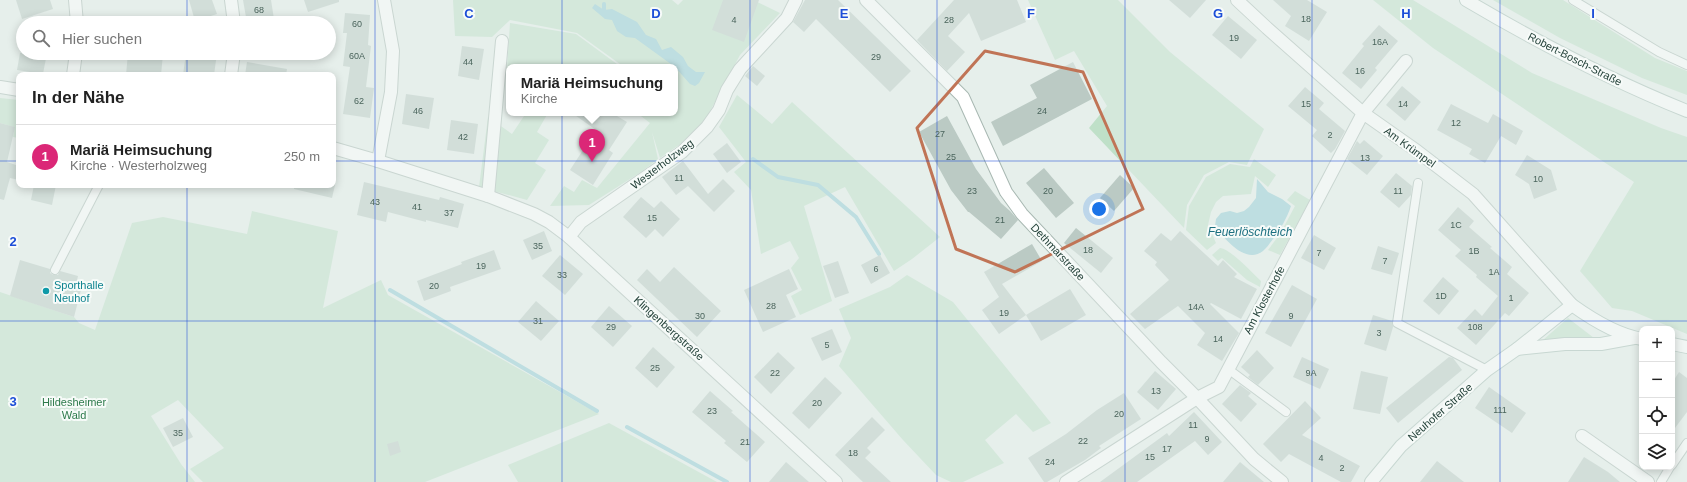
<!DOCTYPE html>
<html lang="de">
<head>
<meta charset="utf-8">
<style>
	:root { --surface:#fff; --page:#f2f2f2; --text:#222; --muted:#767676; --line:#e0e0e0; --accent:#db2777 }
	body { margin:0; font-family:Helvetica,sans-serif; background:var(--page); color:var(--text) }
	.controls { position:absolute; right:12px; bottom:12px; display:grid; overflow:hidden; border-radius:8px; box-shadow:0 2px 10px #0003 }
	.controls button { width:36px; height:36px; display:grid; place-items:center; padding:0; border:0; border-bottom:1px solid var(--line); background:var(--surface); color:var(--text); font:20px sans-serif }
	.you { position:absolute; left:1099px; top:209px; width:14px; height:14px; margin:-10px; border:3px solid #fff; border-radius:50%; background:#1a73e8; box-shadow:0 0 0 6px #1a73e833 }
	.badge { display:grid; place-items:center; width:26px; height:26px; border-radius:50%; background:var(--accent); color:#fff; font-size:13px; font-weight:700 }
	.pin { position:absolute; translate:-50% -33px; filter:drop-shadow(0 1px 2px #0008) }
	.pin::after { content:''; position:absolute; top:21px; width:14px; height:12px; background:inherit; clip-path:polygon(0 0,100% 0,50% 100%) }
	.popup { position:absolute; left:506px; top:64px; width:172px; height:52px; box-sizing:border-box; display:grid; place-content:center; border-radius:8px; background:var(--surface); filter:drop-shadow(0 1px 3px #0005); font-size:13px; white-space:nowrap; color:var(--muted) }
	.popup b { font-size:15px; color:var(--text) }
	.popup::after { content:''; position:absolute; left:50%; top:100%; margin-left:-8px; border:8px solid transparent; border-top-color:var(--surface) }
	.list { margin:0; padding:0; list-style:none }
	h2 { display:flex; justify-content:space-between; align-items:center; height:52px; margin:0; padding:0 16px; font-size:17px }
	h2 small { font-size:13px; font-weight:400; color:var(--muted) }
	.list li { display:grid; grid-template-columns:26px 1fr auto; gap:12px; align-items:center; box-sizing:border-box; height:64px; padding:0 16px; border-top:1px solid var(--line) }
	.list b { display:block; font-size:15px; white-space:nowrap }
	.list p { margin:0; font-size:13px; white-space:nowrap; color:var(--muted) }
	.list em { font-size:13px; font-style:normal; color:var(--muted) }
	.icon { flex:none; width:22px; height:22px; fill:none; stroke:currentColor; stroke-width:2; stroke-linecap:round; stroke-linejoin:round }
	.map { position:relative; flex:none; width:1687px; height:482px; overflow:hidden }
	.search { position:absolute; background:var(--surface); box-shadow:0 2px 10px #0003; left:16px; top:16px; width:320px; height:44px; display:flex; align-items:center; gap:10px; box-sizing:border-box; padding:0 14px; border-radius:22px; color:var(--muted); font-size:15px }
	.panel { position:absolute; background:var(--surface); box-shadow:0 2px 10px #0003; left:16px; top:72px; width:320px; height:116px; border-radius:8px }
	.map>svg:first-child { display:block }
</style>
</head>
<body>
<div class="map">
<svg width="1687" height="482" viewBox="0 0 1687 482">
	<rect width="100%" height="100%" fill="#e6efeb"/>
	<g fill="#bfe0c8">
		<polygon points="453,0 672,0 678,5 683,0 753,0 780,13 740,55 708,115 700,125 679,145 660,158 652,132 658,159 641,172 589,205 550,206 564,186 574,192 582,180 597,188 650,123 637,113 675,113 675,67 624,67 577,33 510,20 492,37 455,36"/>
		<polygon points="1028,0 1118,0 1170,52 1264,129 1247,165 1229,162 1204,175 1187,205 1184,228 1089,128 1107,106 1074,51 1055,60"/>
		<polygon points="1373,0 1413,0 1532,73 1661,128 1687,137 1687,334 1632,311 1612,308 1580,271 1634,182 1433,48"/>
		<polygon points="1493,0 1563,0 1655,58 1687,71 1687,95 1642,78 1560,38"/>
		<polygon points="510,23 576,34 621,67 509,67 509,69 507,68"/>
		<polygon points="737,95 772,124 792,102 940,237 912,259 894,271 845,187 804,206 832,301 800,315 791,296 802,290 791,268 799,258 790,241 761,254 751,190 734,172 746,162 719,127"/>
		<polygon points="0,98 19,100 19,138 13,137 14,127 0,123"/>
		<polygon points="526,113 548,113 537,132 549,140 535,163 546,170 527,200 479,187 488,117 512,134"/>
		<polygon points="1254,159 1276,175 1268,187 1255,176 1251,194 1223,196 1216,202 1211,212 1208,225 1216,243 1207,250 1186,230 1189,206 1206,177 1230,164 1250,167"/>
		<polygon points="1295,191 1310,200 1280,255 1268,250 1280,234 1295,206 1287,200"/>
		<polygon points="252,211 338,231 323,308 381,280 388,295 599,414 425,482 203,482 190,469 224,448 178,400 151,416 181,464 195,482 0,482 0,292 74,317 79,323 95,330 132,223 163,217 247,234"/>
		<path d="M1220 248C1231 249 1252 273 1261 281L1260 287 1247 280 1222 258 1218 261 1212 255Z"/>
		<polygon points="907,275 953,302 1051,423 1033,432 1016,414 985,440 1004,463 963,482 951,482 936,475 903,440 839,366 851,338 839,309 890,287"/>
		<polygon points="1568,318 1594,338 1543,340"/>
		<polygon points="609,423 717,482 518,482 508,465"/>
	</g>
	<g fill="#8ec9d4">
		<polygon points="595,4 604,10 612,9 637,22 646,35 656,39 662,50 671,47 683,57 688,66 696,72 705,72 699,83 695,86 690,84 675,67 635,38 626,37 617,31 612,20 605,19 592,8"/>
		<path d="M1257 179 1268 192 1282 199 1291 206C1287 218 1280 230 1273 239 1270 243 1267 248 1263 251 1245 265 1224 238 1215 226L1216 219 1221 213 1230 211 1237 213 1244 211 1249 207 1256 198Z"/>
	</g>
	<g fill="none" stroke-linecap="round" stroke-linejoin="round">
		<g stroke="#8ec9d4" stroke-width="4">
			<polyline points="604,10 604,4"/>
			<polyline points="753,159 778,177 818,185 856,217 879,254"/>
			<polyline points="390,290 597,411"/>
			<polyline points="627,427 727,482"/>
		</g>
	</g>
	<g fill="#bbcac4">
		<polygon points="16,0 50,0 53,9 22,19"/>
		<polygon points="189,0 212,0 217,14 195,21"/>
		<polygon points="243,0 271,0 274,19 247,23"/>
		<polygon points="304,0 339,0 339,2 308,12"/>
		<polygon points="723,0 759,0 744,42 712,30"/>
		<polygon points="805,0 838,0 911,71 890,92 816,19 804,32 793,22"/>
		<polygon points="954,0 1017,0 1026,22 981,41 969,13 948,36 965,52 947,71 917,40"/>
		<polygon points="1169,0 1206,0 1190,18"/>
		<polygon points="1273,0 1307,0 1327,12 1309,41 1285,26 1291,16"/>
		<polygon points="345,13 370,15 368,45 371,46 366,87 374,88 370,118 343,114 350,67 343,66 347,33 343,33"/>
		<polygon points="1228,16 1257,40 1241,59 1212,35"/>
		<polygon points="1379,25 1398,41 1375,68 1377,70 1361,89 1342,73 1364,46 1362,44"/>
		<polygon points="462,46 484,49 479,80 458,76"/>
		<polygon points="20,53 47,53 43,74 17,70"/>
		<polygon points="128,53 163,54 161,75 126,75"/>
		<polygon points="186,53 217,53 214,75 183,75"/>
		<polygon points="247,62 287,69 286,75 245,75"/>
		<polygon points="1073,62 1092,99 1003,146 991,122 1037,98 1030,85"/>
		<polygon points="753,66 765,76 757,86 745,76"/>
		<polygon points="1402,86 1421,102 1405,121 1386,105"/>
		<polygon points="1305,87 1324,103 1319,109 1345,131 1335,149 1331,153 1312,136 1317,130 1288,106"/>
		<polygon points="406,94 434,98 429,129 402,124"/>
		<polygon points="1451,104 1488,123 1493,114 1523,131 1516,145 1501,136 1485,163 1469,154 1472,149 1437,130"/>
		<polygon points="572,113 612,113 627,122 609,150 613,153 593,185 570,170 596,130"/>
		<polygon points="947,116 976,169 1001,203 1010,211 1018,220 1001,239 969,212 968,212 951,190 919,132"/>
		<polygon points="451,120 478,124 474,154 447,150"/>
		<polygon points="0,123 15,127 7,162 19,166 19,180 10,178 4,200 0,199"/>
		<polygon points="1364,140 1383,156 1367,175 1347,159 1357,141 1360,144"/>
		<polygon points="727,143 741,162 727,173 713,154"/>
		<polygon points="1527,155 1551,170 1557,190 1534,199 1529,184 1515,175"/>
		<polygon points="683,161 708,194 723,179 735,191 714,212 688,186 676,195 662,177"/>
		<polygon points="1044,168 1074,203 1056,218 1026,183"/>
		<polygon points="1396,173 1412,186 1411,195 1399,208 1380,192"/>
		<polygon points="1120,175 1134,188 1114,211 1100,198"/>
		<polygon points="364,182 439,200 440,197 464,204 458,228 426,220 426,222 388,212 386,222 357,215"/>
		<polygon points="34,185 56,185 52,205 31,200"/>
		<polygon points="294,185 335,185 332,198 294,189"/>
		<polygon points="641,197 654,208 661,201 680,219 663,237 655,229 646,238 623,217"/>
		<polygon points="1458,207 1474,221 1469,227 1492,247 1490,248 1512,267 1507,274 1529,293 1509,316 1505,313 1476,345 1457,328 1475,309 1482,316 1498,296 1476,277 1477,275 1455,256 1461,250 1438,230"/>
		<polygon points="1076,228 1113,258 1101,273 1064,243"/>
		<polygon points="544,231 552,251 532,260 523,240"/>
		<polygon points="1180,231 1218,266 1223,260 1237,274 1234,277 1257,289 1241,319 1211,303 1210,304 1239,333 1222,361 1197,345 1205,333 1178,306 1145,329 1130,314 1169,280 1155,265 1157,262 1144,251 1161,233 1171,241"/>
		<polygon points="1314,235 1336,248 1324,270 1301,258"/>
		<polygon points="1032,244 1042,261 1002,284 1026,315 999,334 982,310 999,297 984,272"/>
		<polygon points="1378,246 1399,253 1392,275 1371,269"/>
		<polygon points="494,250 501,269 450,287 451,291 424,301 417,281 462,264 461,262"/>
		<polygon points="560,255 583,274 565,295 542,276"/>
		<polygon points="880,255 890,273 871,284 861,265"/>
		<polygon points="20,260 50,269 50,273 53,275 58,275 60,271 78,276 76,285 82,286 74,317 10,296"/>
		<polygon points="838,261 849,293 835,298 823,266"/>
		<polygon points="674,267 721,311 697,337 637,280 647,269 660,282"/>
		<polygon points="789,269 798,289 786,295 796,317 763,332 744,290"/>
		<polygon points="1443,277 1459,291 1439,315 1423,301"/>
		<polygon points="1292,285 1317,299 1291,347 1265,333"/>
		<polygon points="1070,289 1086,315 1041,341 1026,315"/>
		<polygon points="536,301 559,321 541,341 518,322"/>
		<polygon points="609,306 632,326 613,347 591,327"/>
		<polygon points="1373,315 1392,321 1393,327 1386,351 1364,344"/>
		<polygon points="832,329 842,352 822,361 811,338"/>
		<polygon points="653,347 675,367 657,388 635,368"/>
		<polygon points="1257,350 1274,368 1258,385 1248,377 1250,375 1241,367"/>
		<polygon points="778,352 795,368 771,394 754,377"/>
		<polygon points="1302,357 1329,369 1320,389 1293,377"/>
		<polygon points="1449,357 1453,358 1462,370 1398,423 1386,408"/>
		<polygon points="1155,371 1176,389 1158,410 1137,392"/>
		<polygon points="1361,371 1388,377 1380,414 1353,409"/>
		<polygon points="1679,372 1687,378 1687,412 1672,432 1672,383"/>
		<polygon points="825,377 842,393 809,429 792,413"/>
		<polygon points="1240,385 1251,393 1248,396 1257,404 1241,422 1222,404"/>
		<polygon points="1489,387 1526,413 1512,433 1475,408"/>
		<polygon points="710,391 733,411 731,412 765,442 747,462 724,443 726,441 692,412"/>
		<polygon points="1124,393 1141,419 1099,446 1101,448 1085,460 1047,482 1044,482 1028,458 1066,434 1097,410"/>
		<polygon points="1305,401 1321,418 1302,435 1360,466 1351,482 1341,482 1289,454 1281,462 1263,444"/>
		<polygon points="1194,412 1222,442 1208,455 1195,441 1137,482 1100,482 1167,433 1169,436"/>
		<polygon points="872,417 885,430 867,448 871,452 865,458 891,482 863,482 835,455"/>
		<polygon points="183,418 193,437 173,447 163,428"/>
		<polygon points="398,441 401,452 390,456 387,444"/>
		<polygon points="1584,457 1608,472 1620,482 1568,482"/>
		<polygon points="1437,461 1464,482 1420,482"/>
		<polygon points="786,462 809,482 769,482"/>
		<polygon points="1240,462 1264,482 1223,482"/>
	</g>
	<g fill="none" stroke-linecap="round" stroke-linejoin="round">
		<defs>
			<g id="lane">
				<polyline points="1573,0 1659,52 1687,65"/>
				<polyline points="1418,183 1397,323 1487,370"/>
				<polyline points="55,270 99,185"/>
				<polyline points="1228,369 1286,412"/>
				<polyline points="1672,465 1687,443"/>
				<polyline points="1661,482 1670,467"/>
			</g>
			<g id="street">
				<polyline points="75,0 77,23"/>
				<polyline points="231,0 234,23"/>
				<polyline points="866,0 963,97 1006,192 1022,214 1161,362 1197,398 1254,459 1282,482"/>
				<polyline points="1237,0 1267,28 1363,113 1417,151 1473,194 1572,305"/>
				<polyline points="73,75 76,53"/>
				<polyline points="231,75 234,53"/>
				<polyline points="0,87 19,90"/>
				<polyline points="333,148 378,161 488,196 534,214 549,222 569,237 836,482"/>
				<polyline points="378,161 391,92 393,51 384,0"/>
				<polyline points="488,196 502,41"/>
				<polyline points="569,237 581,222 682,152 707,127 719,110 727,90 740,69 787,18 796,0"/>
				<polyline points="1582,436 1648,482"/>
				<polyline points="1066,482 1197,398 1219,387 1363,113 1406,61"/>
			</g>
			<g id="secondary">
				<path d="M1466 0C1537 42 1610 80 1687 111"/>
				<polyline points="1672,344 1687,347"/>
				<polyline points="1517,349 1565,344 1601,344 1634,338"/>
				<path d="M1371 482 1401 446 1487 370 1517 349 1572 305C1593 320 1617 335 1642 339"/>
			</g>
		</defs>
		<use href="#lane" stroke="#a8b8b2" stroke-width="10"/>
		<use href="#street" stroke="#a8b8b2" stroke-width="14"/>
		<use href="#secondary" stroke="#a4bbb3" stroke-width="14"/>
		<use href="#lane" stroke="#fff" stroke-width="8"/>
		<use href="#street" stroke="#fff" stroke-width="12"/>
		<use href="#secondary" stroke="#fff" stroke-width="12"/>
	</g>
	<path d="M0 0H1687V482H0ZM985 51 1083 72 1143 209 1015 272 956 249 917 128Z" fill="#e6efeb" fill-opacity=".55" fill-rule="evenodd"/>
	<path fill="none" stroke="#c07456" stroke-width="3" stroke-linejoin="round" d="M985 51 1083 72 1143 209 1015 272 956 249 917 128Z"/>
	<path fill="none" stroke="#1d4ed8" stroke-width="1" stroke-opacity="0.55" d="M187 0V23M375 0V482M562 0V482M750 0V482M937 0V482M1125 0V482M1312 0V482M1500 0V482M187 53V75M0 161H19M333 161H1687M187 185V482M0 321H1687"/>
	<circle fill="#0f9aa8" stroke="#f7fbf9" stroke-width="1.5" cx="46" cy="291" r="4"/>
	<g text-anchor="middle" stroke-width="4" stroke-linejoin="round" paint-order="stroke">
		<g font-size="9" fill="#4a645c">
			<text x="259" y="13">68</text>
			<text x="1306" y="22">18</text>
			<text x="734" y="23">4</text>
			<text x="949" y="23">28</text>
			<text x="357" y="27">60</text>
			<text x="1234" y="41">19</text>
			<text x="1380" y="45">16A</text>
			<text x="357" y="59">60A</text>
			<text x="876" y="60">29</text>
			<text x="468" y="65">44</text>
			<text x="1360" y="74">16</text>
			<text x="359" y="104">62</text>
			<text x="1306" y="107">15</text>
			<text x="1403" y="107">14</text>
			<text x="418" y="114">46</text>
			<text x="1042" y="114">24</text>
			<text x="1456" y="126">12</text>
			<text x="940" y="137">27</text>
			<text x="1330" y="138">2</text>
			<text x="463" y="140">42</text>
			<text x="951" y="160">25</text>
			<text x="1365" y="161">13</text>
			<text x="679" y="181">11</text>
			<text x="1538" y="182">10</text>
			<text x="972" y="194">23</text>
			<text x="1048" y="194">20</text>
			<text x="1398" y="194">11</text>
			<text x="375" y="205">43</text>
			<text x="417" y="210">41</text>
			<text x="449" y="216">37</text>
			<text x="652" y="221">15</text>
			<text x="1000" y="223">21</text>
			<text x="1456" y="228">1C</text>
			<text x="538" y="249">35</text>
			<text x="1088" y="253">18</text>
			<text x="1474" y="254">1B</text>
			<text x="1319" y="256">7</text>
			<text x="1385" y="264">7</text>
			<text x="481" y="269">19</text>
			<text x="876" y="272">6</text>
			<text x="1494" y="275">1A</text>
			<text x="562" y="278">33</text>
			<text x="434" y="289">20</text>
			<text x="1441" y="299">1D</text>
			<text x="1511" y="301">1</text>
			<text x="771" y="309">28</text>
			<text x="1196" y="310">14A</text>
			<text x="1004" y="316">19</text>
			<text x="700" y="319">30</text>
			<text x="1291" y="319">9</text>
			<text x="538" y="324">31</text>
			<text x="611" y="330">29</text>
			<text x="1475" y="330">108</text>
			<text x="1379" y="336">3</text>
			<text x="1218" y="342">14</text>
			<text x="827" y="348">5</text>
			<text x="655" y="371">25</text>
			<text x="775" y="376">22</text>
			<text x="1311" y="376">9A</text>
			<text x="1156" y="394">13</text>
			<text x="817" y="406">20</text>
			<text x="1500" y="413">111</text>
			<text x="712" y="414">23</text>
			<text x="1119" y="417">20</text>
			<text x="1193" y="428">11</text>
			<text x="178" y="436">35</text>
			<text x="1207" y="442">9</text>
			<text x="1083" y="444">22</text>
			<text x="745" y="445">21</text>
			<text x="1167" y="452">17</text>
			<text x="853" y="456">18</text>
			<text x="1150" y="460">15</text>
			<text x="1321" y="461">4</text>
			<text x="1050" y="465">24</text>
			<text x="1342" y="471">2</text>
		</g>
		<g font-size="11" fill="#24423a" stroke="#f7fbf9">
			<text transform="translate(1575 59) rotate(27)" y="4">Robert-Bosch-Straße</text>
			<text transform="translate(1410 147) rotate(36)" y="4">Am Krümpel</text>
			<text transform="translate(662 164) rotate(-37)" y="4">Westerholzweg</text>
			<text transform="translate(1058 252) rotate(47)" y="4">Dethmarstraße</text>
			<text transform="translate(1264 300) rotate(-62)" y="4">Am Klosterhofe</text>
			<text transform="translate(669 328) rotate(42)" y="4">Klingenbergstraße</text>
			<text transform="translate(1440 412) rotate(-41)" y="4">Neuhofer Straße</text>
		</g>
		<g font-size="11" fill="#0d838f" stroke="#f7fbf9" text-anchor="start">
			<text x="54" y="289">Sporthalle<tspan x="54" dy="13">Neuhof</tspan></text>
		</g>
		<g font-size="11" fill="#2d7a4b" stroke="#f7fbf9">
			<text x="74" y="406">Hildesheimer<tspan x="74" dy="13">Wald</tspan></text>
		</g>
		<g font-size="12" font-style="italic" fill="#1c6f80" stroke="#f7fbf9">
			<text x="1250" y="236">Feuerlöschteich</text>
		</g>
	</g>
	<g font-size="13" text-anchor="middle" font-weight="bold" fill="#1d4ed8" stroke="#f7fbf9" stroke-width="4" stroke-linejoin="round" paint-order="stroke">
		<text x="469" y="18">C</text>
		<text x="656" y="18">D</text>
		<text x="844" y="18">E</text>
		<text x="1031" y="18">F</text>
		<text x="1218" y="18">G</text>
		<text x="1406" y="18">H</text>
		<text x="1593" y="18">I</text>
		<text x="13" y="246">2</text>
		<text x="13" y="406">3</text>
	</g>
</svg>
<div class="controls">
<button>+</button>
<button>−</button>
<button><svg class="icon" aria-label="locate" viewBox="0 0 24 24"><circle cx="12" cy="12" r="6"/><path d="M12 2v4M12 18v4M2 12h4M18 12h4"/></svg></button>
<button><svg class="icon" aria-label="layers" viewBox="0 0 24 24"><path d="M12 4l9 5-9 5-9-5zM3 14l9 5 9-5"/></svg></button>
</div>
<div class="you"></div>
<div class="pin badge" style="left:592px;top:162px">1</div>
<div class="popup"><b>Mariä Heimsuchung</b>Kirche</div>
<div class="search"><svg class="icon" aria-label="search" viewBox="0 0 24 24"><circle cx="10" cy="10" r="6"/><path d="M15 15l6 6"/></svg>Hier suchen</div>
<section class="panel">
<h2>In der Nähe<small></small></h2>
<ul class="list">
<li><span class="badge">1</span><div><b>Mariä Heimsuchung</b><p>Kirche · Westerholzweg</p></div><em>250 m</em></li>
</ul>
</section>
</div>
</body>
</html>
